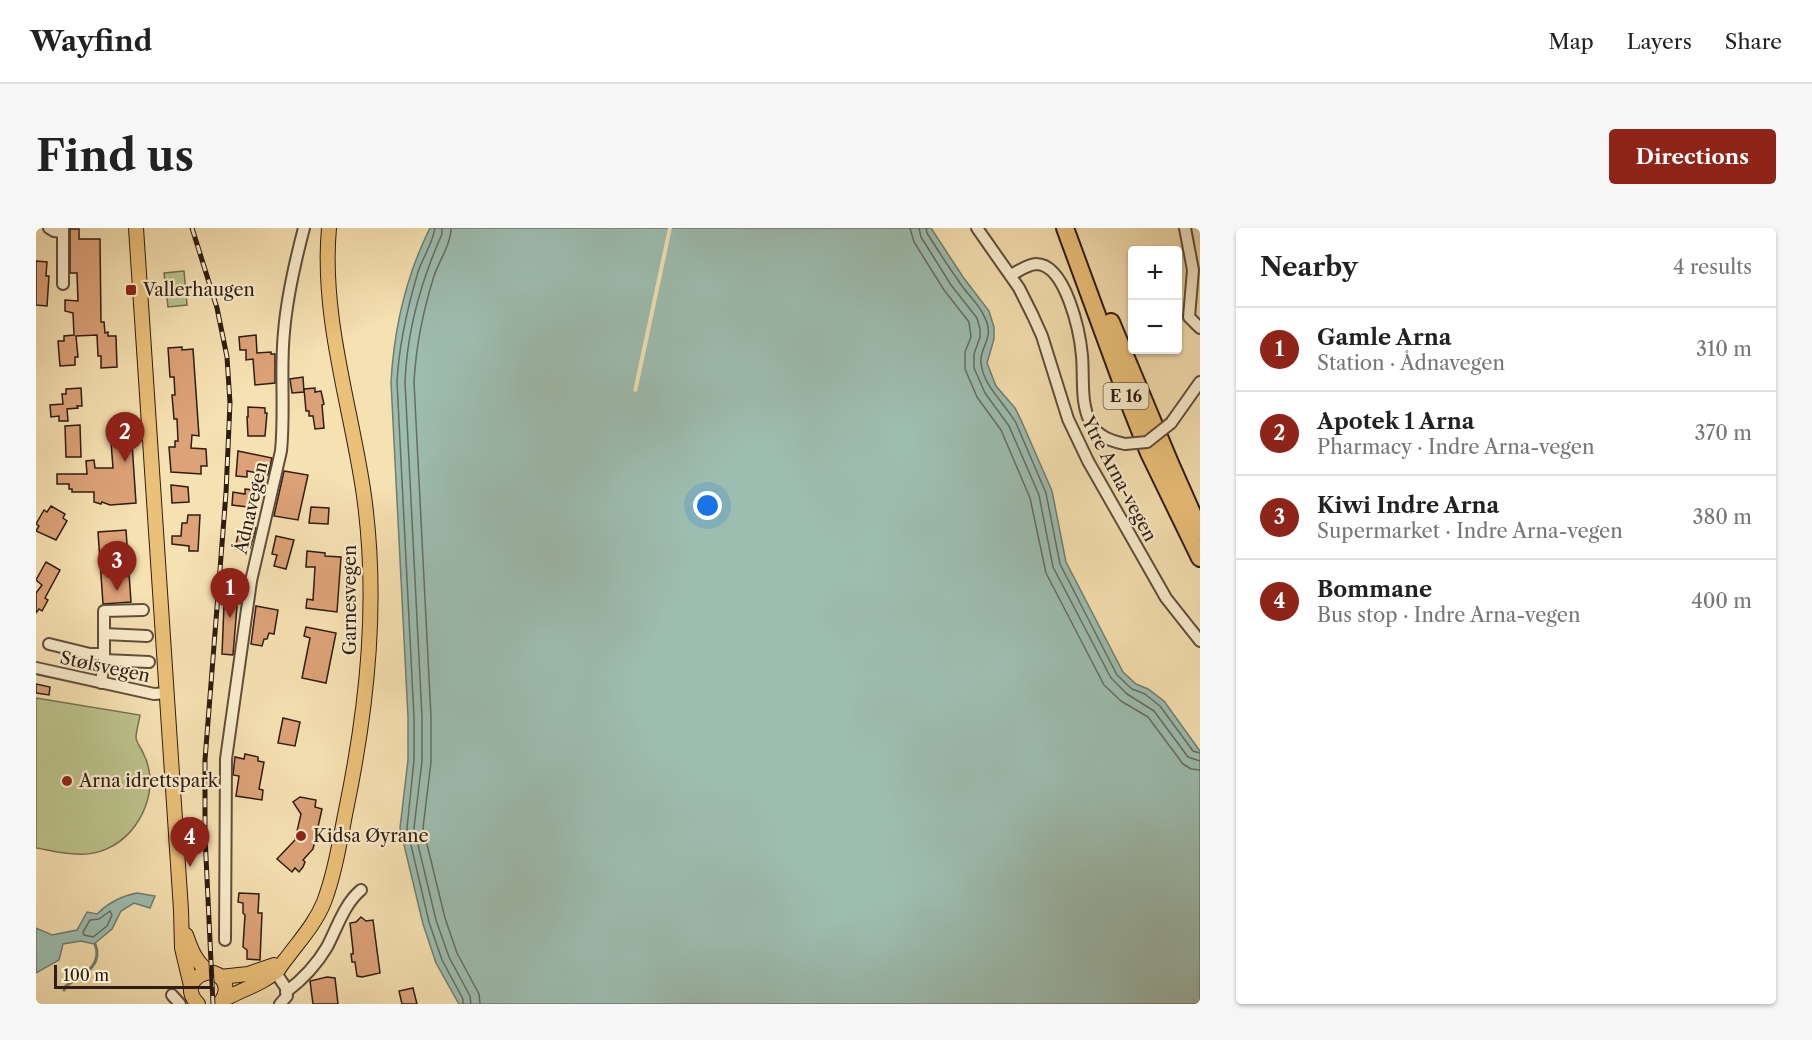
<!DOCTYPE html>
<html lang="en">
<head>
<meta charset="utf-8">
<style>
	:root { --surface:#fff; --page:#f6f6f6; --text:#222; --muted:#767676; --line:#e0e0e0; --accent:#8f2418 }
	body { margin:0; font-family:"Libre Caslon Text",serif; background:var(--page); color:var(--text) }
	.controls { position:absolute; right:18px; top:18px; display:grid; overflow:hidden; border-radius:6px; box-shadow:0 2px 4px #0004 }
	.controls button { width:54px; height:54px; display:grid; place-items:center; padding:0; border:0; border-bottom:2px solid var(--line); background:var(--surface); color:var(--text); font:30px sans-serif }
	.scale { position:absolute; left:18px; bottom:15px; width:159px; box-sizing:border-box; padding-left:6px; border:3px solid #2f1c13; border-top:0; font-size:16px; line-height:21px; white-space:nowrap; color:#2f1c13; -webkit-text-stroke:4px #f9eccd; paint-order:stroke }
	.you { position:absolute; left:672px; top:278px; width:21px; height:21px; margin:-15px; border:4px solid #fff; border-radius:50%; background:#1a73e8; box-shadow:0 0 0 9px #1a73e833 }
	.badge { display:grid; place-items:center; width:39px; height:39px; border-radius:50%; background:var(--accent); color:#fff; font-size:20px; font-weight:700 }
	.pin { position:absolute; translate:-50% -50px; filter:drop-shadow(0 2px 3px #0008) }
	.pin::after { content:''; position:absolute; top:32px; width:21px; height:18px; background:inherit; clip-path:polygon(0 0,100% 0,50% 100%) }
	.list { margin:0; padding:0; list-style:none }
	h2 { display:flex; justify-content:space-between; align-items:center; height:78px; margin:0; padding:0 24px; font-size:26px }
	h2 small { font-size:20px; font-weight:400; color:var(--muted) }
	.list li { display:grid; grid-template-columns:39px 1fr auto; gap:18px; align-items:center; box-sizing:border-box; height:84px; padding:0 24px; border-top:2px solid var(--line) }
	.list b { display:block; font-size:22px; white-space:nowrap }
	.list p { margin:0; font-size:20px; white-space:nowrap; color:var(--muted) }
	.list em { font-size:20px; font-style:normal; color:var(--muted) }
	.map { position:relative; flex:none; width:1164px; height:776px; overflow:hidden; border-radius:6px }
	header { display:flex; align-items:center; gap:36px; box-sizing:border-box; height:84px; padding:0 30px; background:var(--surface); border-bottom:2px solid var(--line) }
	header strong { font-size:28px }
	nav { display:flex; gap:33px; margin-inline-start:auto; font-size:21px }
	.intro { display:flex; align-items:center; justify-content:space-between; box-sizing:border-box; height:144px; padding:0 36px }
	h1 { margin:0; font-size:42px }
	.button { padding:15px 27px; border-radius:6px; background:var(--accent); color:#fff; font-size:21px; font-weight:700 }
	main { display:flex; gap:36px; padding:0 36px }
	aside { flex:1; background:var(--surface); border-radius:6px; box-shadow:0 2px 4px #0004 }
	.map>svg:first-child { display:block }
</style>
</head>
<body>
<header>
<strong>Wayfind</strong>
<nav><a>Map</a><a>Layers</a><a>Share</a></nav>
</header>
<div class="intro"><h1>Find us</h1><a class="button">Directions</a></div>
<main>
<div class="map">
<svg width="1164" height="776" viewBox="0 0 1164 776">
	<rect width="100%" height="100%" fill="#f6e1b2"/>
	<filter id="stains"><feTurbulence type="fractalNoise" baseFrequency=".00333" numOctaves="4"/><feColorMatrix values="0 0 0 0 .2 0 0 0 0 .09 0 0 0 0 .02 0 0 0 .5 -.17"/></filter>
	<radialGradient id="worn" r=".72"><stop offset=".6" stop-color="#630" stop-opacity="0"/><stop offset="1" stop-color="#630" stop-opacity=".3"/></radialGradient>
	<g fill="#bcc38c" stroke="#767050" stroke-width="1.5">
		<polygon points="148,43 151,77 132,79 128,45"/>
		<path d="M0 470 104 487C103 494 100 503 100 510 101 516 106 521 108 527 112 534 113 541 114 549 116 589 84 629 41 626 27 626 13 622 0 620Z"/>
	</g>
	<g fill="#9dbdb0" stroke="#717d71" stroke-width="1.5">
		<path d="M394 0H895L927 49 953 83 958 99V111L951 135 960 158 979 180 985 192 1016 263 1030 334 1087 444 1100 456 1112 461 1128 473 1164 523V776H423L400 735 387 696 364 600 372 532V489L355 154C358 101 370 48 394 0Z"/>
		<path d="M101 665 119 668 114 680 98 675 85 683 76 701 58 716 45 713 27 716 23 732 0 745V700L16 707 41 702 51 684 61 686C73 674 85 668 101 665Z"/>
	</g>
	<polygon fill="#f6e1b2" points="632,0 636,0 601,164 597,163"/>
	<g fill="none" stroke-linecap="round" stroke-linejoin="round">
		<g stroke="#666c62" stroke-width="1.5">
			<path d="M399 0C397 15 387 29 382 44 371 81 363 115 361 154L378 489V532L371 600 393 694 406 732 427 771V776"/>
			<path d="M406 0V6C385 53 371 102 369 154L386 489V533L378 600 400 692 413 729 434 768 435 776"/>
			<path d="M415 0C415 16 403 33 398 48 387 83 380 117 378 154L395 489V534L387 600 409 690 421 725 443 766 444 776"/>
			<polyline points="874,0 878,14 908,62 933,94 935,109 929,124 929,141 941,169 965,202 994,270 1010,345 1068,457 1085,473 1112,489 1147,536 1155,541 1164,542"/>
			<polyline points="883,0 885,9 915,57 941,90 944,101 944,109 938,126 938,140 949,165 973,198 1003,267 1017,339 1075,450 1091,466 1118,483 1152,529 1164,533"/>
			<path d="M890 0 891 5C901 21 911 37 922 52 929 64 941 74 947 86 961 110 943 118 945 135 947 158 969 175 980 195L1010 265 1024 336 1081 447 1096 461 1109 466 1124 478 1157 523 1164 525"/>
			<polygon points="74,683 76,687 71,698 57,709 48,707 47,704 54,692 63,691"/>
		</g>
		<path stroke="#717d71" stroke-width="3" d="M28 762 30 758C46 747 68 738 59 716"/>
	</g>
	<g fill="#dda278" stroke="#2f1c13" stroke-width="1.5">
		<polygon points="34,1 43,1 43,11 64,11 65,94 68,94 69,105 72,104 72,108 80,108 81,139 65,140 65,128 62,128 61,107 40,108 42,129 39,129 39,137 24,138 22,113 28,113 28,108 38,107 37,85 29,83 29,72 42,73 41,45 34,45"/>
		<polygon points="0,33 11,34 10,48 13,48 11,78 0,77"/>
		<polygon points="220,107 221,125 235,124 235,126 239,126 239,155 219,157 217,131 210,132 210,122 204,122 203,109"/>
		<polygon points="146,119 146,122 157,121 163,208 156,207 155,220 170,221 171,238 165,238 165,246 135,244 133,219 139,219 139,213 142,213 141,191 138,191 136,167 139,167 138,149 134,149 132,120"/>
		<polygon points="267,149 268,164 256,165 254,151"/>
		<polygon points="45,160 46,178 41,178 42,180 31,181 32,193 23,193 23,188 15,189 14,177 27,176 26,166 30,166 30,161"/>
		<polygon points="279,160 279,164 285,163 288,176 286,177 288,200 279,201 277,188 273,188 273,183 270,183 268,161"/>
		<polygon points="212,179 229,180 229,185 231,185 229,208 212,208 211,189 212,189"/>
		<polygon points="44,197 45,229 30,229 29,198"/>
		<polygon points="95,200 100,275 74,277 66,274 65,276 58,274 58,264 36,264 36,261 33,261 33,256 21,256 21,246 51,246 50,233 58,232 59,240 77,240 75,214 79,214 78,202"/>
		<polygon points="202,223 236,230 232,247 211,243 211,249 200,248"/>
		<polygon points="248,243 272,247 262,292 238,288"/>
		<polygon points="135,257 152,259 153,274 136,275"/>
		<polygon points="209,261 218,262 217,268 221,269 219,280 196,277 197,264 209,266"/>
		<polygon points="15,278 29,286 27,290 31,293 20,312 0,303 3,298 0,296 8,282 11,284"/>
		<polygon points="275,279 293,280 292,296 273,295"/>
		<polygon points="152,287 164,287 162,323 153,323 153,318 136,316 136,308 145,308 146,295 151,295"/>
		<polygon points="207,297 220,300 214,320 211,319 211,323 199,321 202,307 205,308"/>
		<polygon points="90,302 95,374 67,376 62,304"/>
		<polygon points="240,308 258,312 250,341 238,338 241,327 236,326"/>
		<polygon points="271,323 289,325 289,328 305,329 301,384 270,380 271,371 277,372 279,339 270,339"/>
		<polygon points="10,334 24,342 9,370 12,372 6,383 3,381 0,385 0,365 6,357 0,352"/>
		<polygon points="188,377 201,378 197,427 186,426"/>
		<polygon points="220,378 242,382 238,406 233,405 231,411 228,411 226,418 215,416"/>
		<polygon points="270,399 300,405 290,455 266,450 274,410 268,408"/>
		<polygon points="0,456 14,459 13,467 0,465"/>
		<polygon points="247,490 264,494 259,518 242,515"/>
		<polygon points="209,526 222,529 222,533 228,534 223,561 227,562 226,572 200,568 203,548 197,547 199,529 208,531"/>
		<polygon points="264,569 280,572 279,579 286,581 277,621 267,632 269,634 267,639 263,644 259,640 256,644 241,631 259,612 265,586 257,574"/>
		<polygon points="203,665 223,666 222,685 226,685 224,732 211,731 211,722 207,719 209,687 207,685 207,675 202,674"/>
		<polygon points="325,689 330,693 337,692 344,745 326,749 321,748 319,734 316,734 315,726 317,726 317,722 314,695 320,694"/>
		<polygon points="291,749 299,750 302,776 277,776 274,753"/>
		<polygon points="377,760 381,776 366,776 363,763"/>
	</g>
	<g fill="none" stroke-linecap="round" stroke-linejoin="round">
		<defs>
			<g id="minor">
				<polyline points="13,0 18,3 27,4"/>
				<polyline points="941,0 983,60 997,88 1006,108 1032,191 1052,233 1130,370 1164,413"/>
				<polyline points="1149,0 1157,42 1153,89 1164,100"/>
				<path d="M975 47C983 43 990 37 1000 36 1030 36 1044 105 1046 128 1048 151 1044 175 1055 196 1063 209 1075 213 1089 216"/>
				<polyline points="27,56 27,0"/>
				<polyline points="1135,195 1164,154"/>
				<polyline points="68,406 111,408"/>
				<polyline points="13,416 54,426 68,426"/>
				<polyline points="68,432 113,434"/>
				<polyline points="0,440 118,466 131,465"/>
				<polyline points="65,455 68,432 68,383 107,382"/>
				<path d="M189 712 190 531 215 353 245 223C249 183 244 143 248 104 251 68 259 34 268 0"/>
				<polyline points="236,739 250,760 251,768 244,776"/>
				<path d="M250 764C266 752 281 736 291 719 301 700 308 676 325 662"/>
				<polyline points="136,767 144,776"/>
			</g>
			<g id="major">
				<polyline points="100,0 145,682 146,720 155,758"/>
				<path d="M150 707C155 721 160 736 174 744"/>
				<polyline points="184,749 212,746 238,737"/>
				<path d="M187 772C204 762 227 756 242 742 245 738 247 734 250 731 264 712 279 696 288 674 299 645 304 612 310 582 332 476 343 368 327 261 314 175 285 88 293 0"/>
				<path d="M162 776C138 752 182 730 189 757 191 764 188 770 184 775"/>
			</g>
			<g id="highway">
				<polyline points="1029,0 1094,177 1113,225 1164,330"/>
				<polyline points="1075,94 1134,235 1164,303"/>
			</g>
		</defs>
		<use href="#minor" stroke="#614d3b" stroke-width="14"/>
		<use href="#major" stroke="#2f1c13" stroke-width="16"/>
		<use href="#highway" stroke="#2f1c13" stroke-width="20"/>
		<use href="#minor" stroke="#f9eccd" stroke-width="10"/>
		<use href="#major" stroke="#ebc079" stroke-width="14"/>
		<use href="#highway" stroke="#ebc079" stroke-width="16"/>
		<defs>
			<polyline id="rail" points="156,0 181,80 191,129 194,175 190,265 169,532 169,608 177,776"/>
		</defs>
		<use href="#rail" stroke="#2f1c13" stroke-width="5"/>
		<use href="#rail" stroke="#f9eccd" stroke-width="3" stroke-dasharray="9" stroke-linecap="butt"/>
		<defs>
			<polyline id="minor-bridge" points="1089,216 1111,214 1135,195"/>
		</defs>
		<use href="#minor-bridge" stroke="#614d3b" stroke-width="14" stroke-linecap="butt"/>
		<use href="#minor-bridge" stroke="#f9eccd" stroke-width="10"/>
	</g>
	<g fill="#8f2418" stroke="#f9eccd" stroke-width="2">
		<rect x="89" y="56" width="12" height="12" rx="3"/>
		<circle cx="31" cy="553" r="6"/>
		<circle cx="265" cy="608" r="6"/>
	</g>
	<g text-anchor="middle" stroke-width="4.5" stroke-linejoin="round" paint-order="stroke">
		<rect fill="#f9eccd" stroke="#6c5a4b" stroke-width="1.5" x="1067.5" y="155" width="45" height="26" rx="4.5"/>
		<g font-size="16" font-weight="bold" fill="#2f1c13">
			<text x="1090" y="174">E 16</text>
		</g>
		<g font-size="18" fill="#2f1c13" stroke="#f9eccd" text-anchor="start">
			<text x="107" y="68">Vallerhaugen</text>
			<text x="43" y="559">Arna idrettspark</text>
			<text x="277" y="614">Kidsa Øyrane</text>
		</g>
		<g font-size="18" fill="#2f1c13" stroke="#f9eccd">
			<text transform="translate(1083 251) rotate(62)" y="6">Ytre Arna-vegen</text>
			<text transform="translate(215 280) rotate(-77)" y="6">Ådnavegen</text>
			<text transform="translate(314 372) rotate(-90)" y="6">Garnesvegen</text>
			<text transform="translate(69 439) rotate(12)" y="6">Stølsvegen</text>
		</g>
	</g>
	<rect width="100%" height="100%" filter="url(#stains)"/>
	<rect width="100%" height="100%" fill="url(#worn)"/>
</svg>
<div class="controls">
<button>+</button>
<button>−</button>
</div>
<div class="scale">100 m</div>
<div class="you"></div>
<div class="pin badge" style="left:194px;top:390px">1</div>
<div class="pin badge" style="left:89px;top:234px">2</div>
<div class="pin badge" style="left:81px;top:363px">3</div>
<div class="pin badge" style="left:154px;top:639px">4</div>
</div>
<aside>
<h2>Nearby<small>4 results</small></h2>
<ul class="list">
<li><span class="badge">1</span><div><b>Gamle Arna</b><p>Station · Ådnavegen</p></div><em>310 m</em></li>
<li><span class="badge">2</span><div><b>Apotek 1 Arna</b><p>Pharmacy · Indre Arna-vegen</p></div><em>370 m</em></li>
<li><span class="badge">3</span><div><b>Kiwi Indre Arna</b><p>Supermarket · Indre Arna-vegen</p></div><em>380 m</em></li>
<li><span class="badge">4</span><div><b>Bommane</b><p>Bus stop · Indre Arna-vegen</p></div><em>400 m</em></li>
</ul>
</aside>
</main>
</body>
</html>
